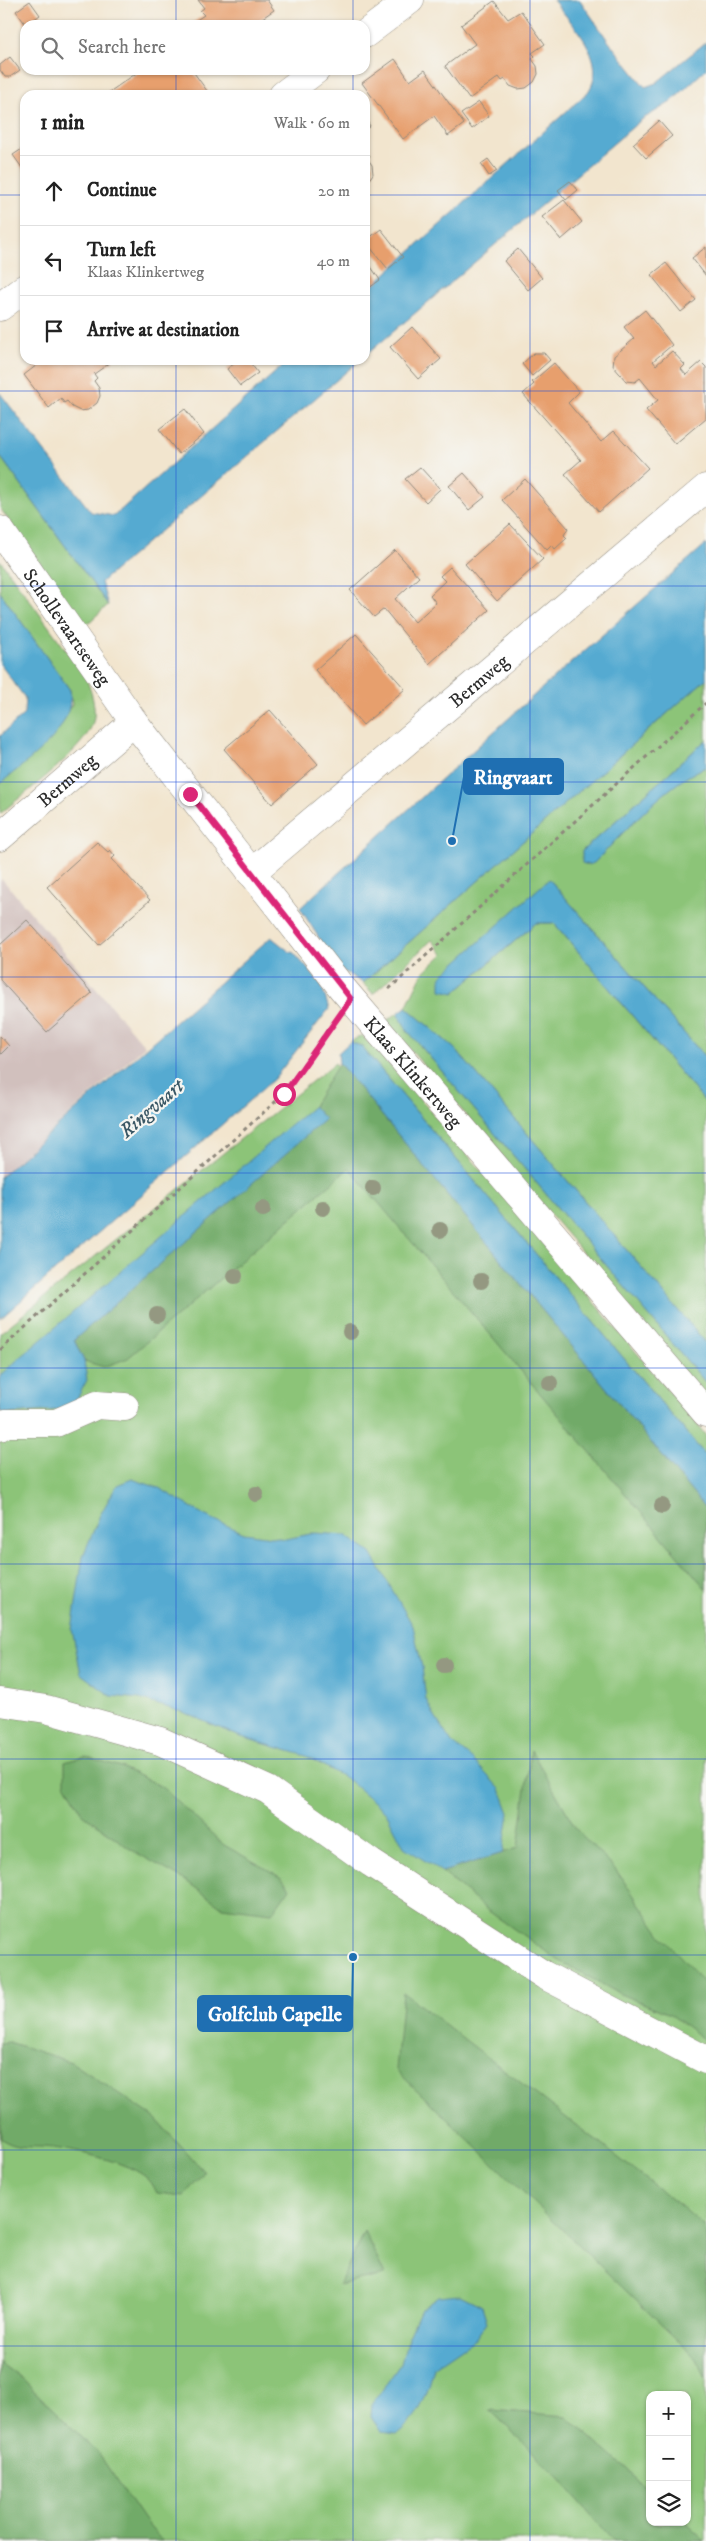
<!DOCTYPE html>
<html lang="en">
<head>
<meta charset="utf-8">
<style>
	:root { --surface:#fff; --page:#f6f6f6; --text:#222; --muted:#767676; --line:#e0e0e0 }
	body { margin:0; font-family:"IM FELL DW Pica",serif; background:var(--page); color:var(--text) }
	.controls { position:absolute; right:15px; bottom:15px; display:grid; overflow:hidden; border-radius:10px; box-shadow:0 1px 4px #0004 }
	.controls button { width:45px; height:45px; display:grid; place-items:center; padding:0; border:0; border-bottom:1px solid var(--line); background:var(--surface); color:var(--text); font:25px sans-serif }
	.stop { position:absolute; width:15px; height:15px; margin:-11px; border:4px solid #db2777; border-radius:50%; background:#fff }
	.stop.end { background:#db2777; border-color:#fff; box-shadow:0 1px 5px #0008 }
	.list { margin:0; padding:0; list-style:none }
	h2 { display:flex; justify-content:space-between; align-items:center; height:65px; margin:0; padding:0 20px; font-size:21px }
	h2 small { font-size:16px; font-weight:400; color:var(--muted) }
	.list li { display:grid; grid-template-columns:32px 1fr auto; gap:15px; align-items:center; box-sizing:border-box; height:70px; padding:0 20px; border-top:1px solid var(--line) }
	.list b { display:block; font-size:19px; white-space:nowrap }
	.list p { margin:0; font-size:16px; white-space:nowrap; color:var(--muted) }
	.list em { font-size:16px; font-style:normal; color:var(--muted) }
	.icon { flex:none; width:28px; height:28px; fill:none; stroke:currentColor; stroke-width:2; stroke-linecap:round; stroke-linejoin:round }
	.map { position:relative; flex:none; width:706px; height:2541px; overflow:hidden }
	.search { position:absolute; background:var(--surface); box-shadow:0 1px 4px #0004; left:20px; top:20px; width:350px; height:55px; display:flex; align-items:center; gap:12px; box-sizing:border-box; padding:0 18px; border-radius:15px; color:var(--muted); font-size:19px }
	.panel { position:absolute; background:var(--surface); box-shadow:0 1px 4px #0004; left:20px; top:90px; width:350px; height:275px; border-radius:15px }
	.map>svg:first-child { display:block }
</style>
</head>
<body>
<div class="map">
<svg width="706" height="2541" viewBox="0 0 706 2541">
	<rect width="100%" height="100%" fill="#f6f6f2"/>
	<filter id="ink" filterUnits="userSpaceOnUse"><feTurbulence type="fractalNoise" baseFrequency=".02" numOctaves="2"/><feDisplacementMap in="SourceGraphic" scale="10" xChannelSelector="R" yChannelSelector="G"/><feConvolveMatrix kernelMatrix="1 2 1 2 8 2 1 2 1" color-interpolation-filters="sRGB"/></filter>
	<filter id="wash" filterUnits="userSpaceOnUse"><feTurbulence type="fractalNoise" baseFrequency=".0096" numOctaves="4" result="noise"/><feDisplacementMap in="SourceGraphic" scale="20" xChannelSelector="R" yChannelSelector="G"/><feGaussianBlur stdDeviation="1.12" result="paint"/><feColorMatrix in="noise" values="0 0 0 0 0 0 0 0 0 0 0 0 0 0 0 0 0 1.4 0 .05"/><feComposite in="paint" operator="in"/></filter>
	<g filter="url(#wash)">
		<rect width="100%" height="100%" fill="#f2e5ce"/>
		<polygon fill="#d1c0bd" points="2,879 145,1046 0,1177 0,881"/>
		<g fill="#8cc478" stroke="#5c7852" fill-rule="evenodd">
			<polygon points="0,456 108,605 85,626 0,508"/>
			<path d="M0 560 85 676C91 690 98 710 92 725 83 751 22 795 0 814V784L43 746 72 704 70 690 0 592Z"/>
			<path d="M706 679V740L582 851 594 863C624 832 666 783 706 767V1058L549 879 454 993 536 923H554L706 1103V1343L455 1049 406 1007 422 974 443 954 432 940 373 994 363 983Z"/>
			<polygon points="398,1013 407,1030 706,1383 706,1398 386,1021"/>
			<polygon points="362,1035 410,1087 694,1420 706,1436 706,1456 361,1046 350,1042"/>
			<path d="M335 1063 706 1519V2541H0V1333ZM650 2395H687V2522H650Z"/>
		</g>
		<g fill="#71aa68" stroke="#4e6a4a">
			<polygon points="339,1063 706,1509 706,1589 349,1168 128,1358 104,1367 84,1361 74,1340 324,1119 313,1106"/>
			<polygon points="531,1750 577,1830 616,1870 661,1935 706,1985 706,2041 670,2014 620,1994 558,1960 487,1910 442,1872 518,1848"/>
			<polygon points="85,1756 121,1767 162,1787 224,1845 281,1877 290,1888 272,1913 222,1907 186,1881 130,1849 83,1814 65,1783 65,1762"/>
			<polygon points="403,1992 681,2206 706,2228 706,2379 697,2359 396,2070"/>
			<path d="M9 2042 71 2062 148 2113 156 2119 204 2172 184 2196 157 2193C155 2189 152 2183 149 2180 133 2162 66 2148 42 2147 23 2146 18 2149 1 2139L0 2043Z"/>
			<polygon points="364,2231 385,2275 339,2285"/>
			<polygon points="0,2363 23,2380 98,2453 144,2520 162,2541 0,2541"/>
			<polygon points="490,2410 567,2416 650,2491 650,2522 684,2522 705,2541 614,2541 556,2475"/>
		</g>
		<g fill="#54aad1" stroke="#406a7e">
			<path d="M553 0H580L609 42 645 87 656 83 706 42V69L671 102 641 120 365 356V292L588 92C610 59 572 25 553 0Z"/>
			<polygon points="289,360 360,360 101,582 108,605 0,456 0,393 91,512 114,516"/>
			<polygon points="706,544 706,679 363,983 338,968 300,908 542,688"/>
			<path d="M0 592 70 690C75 732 28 759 0 784V736L24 714 25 698 0 664Z"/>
			<path d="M706 740V767C667 783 624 832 594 863L588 865 582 863V851Z"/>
			<polygon points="549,879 706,1058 706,1103 554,923 536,923 454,993 441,990 441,976"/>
			<polygon points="271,937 290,952 293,952 321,984 329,1009 274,1079 0,1319 0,1177"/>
			<polygon points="406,1007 455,1049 706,1343 706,1383 407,1030 398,1013"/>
			<polygon points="350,1042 361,1046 706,1456 706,1509 339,1063 338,1053"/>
			<polygon points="313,1106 325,1119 74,1340 84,1361 87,1380 77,1399 67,1409 0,1415 0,1375"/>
			<polygon points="132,1479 159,1488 206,1516 244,1533 286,1539 315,1533 345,1535 371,1553 413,1626 422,1667 426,1699 435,1717 452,1743 473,1760 500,1789 509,1813 503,1853 442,1872 404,1847 386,1812 347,1779 306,1756 238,1736 185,1713 140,1699 111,1696 81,1674 72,1630 83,1556 100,1515 117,1485"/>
			<path d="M460 2295 482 2306 487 2322 475 2339 434 2367C426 2398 422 2414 397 2434L381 2432 371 2417 372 2404 401 2363 408 2338 421 2309 438 2297Z"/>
		</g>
		<g id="blocks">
			<g fill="#e79f6d">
				<polygon points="198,0 267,0 274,10 258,21 261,25 189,25 204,15 200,11 204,8"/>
				<polygon points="30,1 40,15 26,25 16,11"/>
				<polygon points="494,1 508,19 521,11 545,44 532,53 535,56 532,59 537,66 538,74 534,82 526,88 518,89 510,86 505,79 502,81 499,77 469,99 445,66 475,44 461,25"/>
				<polygon points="10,57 20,70 10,77 5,77 0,70 0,65"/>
				<polygon points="395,59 410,81 425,70 464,124 448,136 434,116 403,139 362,83"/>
				<polygon points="141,70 192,70 210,95 105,95"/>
				<polygon points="479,102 489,116 472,129 461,114"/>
				<polygon points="365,118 370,126 365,130"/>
				<polygon points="659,121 672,136 646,158 633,144"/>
				<polygon points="25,147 25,172 13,155"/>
				<polygon points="365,149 370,156 367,158 372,165 373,174 365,185"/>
				<polygon points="488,159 497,171 489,176 481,164"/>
				<polygon points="570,181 578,190 566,200 558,190"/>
				<polygon points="564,200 582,222 561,240 542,217"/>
				<polygon points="381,229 403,257 388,269 365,241"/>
				<polygon points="706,247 706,276 692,258"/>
				<polygon points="518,249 542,278 528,290 504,261"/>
				<polygon points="367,261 380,280 365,291 365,262"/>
				<polygon points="666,263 696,300 681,312 651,275"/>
				<polygon points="645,310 672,345 653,361 656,365 672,351 685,365 681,369 686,375 701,362 706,367 706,418 675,444 646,410 658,400 640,378 635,382 626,381 613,366 614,356 634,339 624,327"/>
				<polygon points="412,327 441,359 418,379 390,347"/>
				<polygon points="534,353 544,353 550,360 532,376 522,364"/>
				<polygon points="33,360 114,360 94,374 97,378 94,381 99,388 100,396 97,403 88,410 80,411 72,407 67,401 64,403 61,398 49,408 24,375 37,365"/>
				<polygon points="239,360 248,360 258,373 240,386 227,369"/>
				<polygon points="554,363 579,392 568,403 601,442 614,431 648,468 599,512 565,474 581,460 523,394 534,384 532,382"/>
				<polygon points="185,409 204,434 179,454 159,429"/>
				<polygon points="420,467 440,489 426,502 405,479"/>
				<polygon points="464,473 485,497 469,510 449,486"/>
				<polygon points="525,479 568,528 564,535 567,538 555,549 552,545 547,550 502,500"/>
				<polygon points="510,524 543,559 497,601 465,564"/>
				<polygon points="395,550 419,577 395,599 415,622 436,603 430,595 445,581 440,576 450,567 489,610 429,664 384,609 374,617 350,590"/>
				<polygon points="356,634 405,689 363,725 315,670"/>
				<polygon points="270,710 318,764 272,804 224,749"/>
				<polygon points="97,842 108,852 110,850 115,856 112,859 150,900 99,945 47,887"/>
				<polygon points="27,920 92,993 47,1032 0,980 0,945"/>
				<polygon points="0,1036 9,1046 0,1055"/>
			</g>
		</g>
	</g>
	<g filter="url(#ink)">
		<use href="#blocks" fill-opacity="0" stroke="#8e887c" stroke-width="1"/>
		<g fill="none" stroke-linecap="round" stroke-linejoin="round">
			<defs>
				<g id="minor">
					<polyline points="365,34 410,0"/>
					<polyline points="283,95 316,70"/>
					<polyline points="0,307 25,288"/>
					<path id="s1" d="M0 530 134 722 342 988 706 1413"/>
					<path id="s2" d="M0 837 134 722"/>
					<path id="s3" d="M251 873 706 488"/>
					<polyline points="0,1427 5,1423 56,1423 97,1405 125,1407"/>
					<polyline points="0,1702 46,1709 160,1741 268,1790 371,1863 544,1975 706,2060"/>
				</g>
			</defs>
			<use href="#minor" stroke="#8e887c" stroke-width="29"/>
			<g stroke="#8e887c" stroke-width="3" stroke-dasharray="4 4" stroke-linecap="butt">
				<polyline points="389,989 706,703"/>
				<polyline points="0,1350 284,1094 330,1027"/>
			</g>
			<use href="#minor" stroke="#fff" stroke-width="28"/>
		</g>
		<g fill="#949881">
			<circle cx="373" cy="1188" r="8"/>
			<circle cx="323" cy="1208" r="8"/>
			<circle cx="263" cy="1209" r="8"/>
			<circle cx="440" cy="1230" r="8"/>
			<circle cx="235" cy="1276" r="8"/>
			<circle cx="481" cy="1281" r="8"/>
			<circle cx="157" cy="1315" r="8"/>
			<circle cx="350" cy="1332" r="8"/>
			<circle cx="550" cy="1383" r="8"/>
			<circle cx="256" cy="1494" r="8"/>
			<circle cx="662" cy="1506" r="8"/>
			<circle cx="444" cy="1665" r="8"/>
		</g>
	</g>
	<g fill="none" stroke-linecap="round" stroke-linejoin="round" filter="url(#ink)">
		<polyline stroke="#db2777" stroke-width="6" points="190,794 351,999 284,1094"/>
	</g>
	<path fill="none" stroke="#1d4ed8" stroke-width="1" stroke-opacity="0.55" d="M176 0V25M353 0V25M530 0V2541M176 70V95M353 70V95M0 195H25M365 195H706M176 360V2541M353 360V2541M0 391H706M0 586H706M0 782H706M0 977H706M0 1173H706M0 1368H706M0 1564H706M0 1759H706M0 1955H706M0 2150H706M0 2346H706"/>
	<g text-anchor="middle" stroke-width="4.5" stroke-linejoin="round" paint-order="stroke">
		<g font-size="19" fill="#2b2b2b" stroke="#f6f6f2">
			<text dy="7" stroke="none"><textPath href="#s1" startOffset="118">Schollevaartseweg</textPath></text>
			<text dy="7" stroke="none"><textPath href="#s3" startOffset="298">Bermweg</textPath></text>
			<text dy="7" stroke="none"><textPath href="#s2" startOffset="88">Bermweg</textPath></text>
			<text dy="7" stroke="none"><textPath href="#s1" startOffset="682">Klaas Klinkertweg</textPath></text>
		</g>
		<g font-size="20" font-style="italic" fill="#395765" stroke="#f6f6f2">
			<text transform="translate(151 1108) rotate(-41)" y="7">Ringvaart</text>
		</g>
	</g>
	<path fill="none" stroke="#1f6fb2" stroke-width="2" d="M452 841L464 777M353 1957L352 2014"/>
	<g fill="#1f6fb2" stroke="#f6f6f2" stroke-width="2">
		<circle cx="452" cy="841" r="5"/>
		<circle cx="353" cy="1957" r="5"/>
	</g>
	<g fill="#1f6fb2" stroke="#1f6fb2" stroke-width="2">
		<rect x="464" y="759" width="99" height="35" rx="5"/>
		<rect x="198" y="1996" width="154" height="35" rx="5"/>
	</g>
	<g font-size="20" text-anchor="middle" font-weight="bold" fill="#fff">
		<text x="513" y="784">Ringvaart</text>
		<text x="275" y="2021">Golfclub Capelle</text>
	</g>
</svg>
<div class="controls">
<button>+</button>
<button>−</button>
<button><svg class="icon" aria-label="layers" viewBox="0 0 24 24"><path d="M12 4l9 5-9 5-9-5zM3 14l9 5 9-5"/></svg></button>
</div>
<div class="stop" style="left:284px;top:1094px"></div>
<div class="stop end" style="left:190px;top:794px"></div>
<div class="search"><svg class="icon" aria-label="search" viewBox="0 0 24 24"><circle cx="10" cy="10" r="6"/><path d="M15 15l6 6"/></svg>Search here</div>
<section class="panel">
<h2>1 min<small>Walk · 60 m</small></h2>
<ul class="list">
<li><svg class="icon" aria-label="ahead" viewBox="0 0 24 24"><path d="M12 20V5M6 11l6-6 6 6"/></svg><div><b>Continue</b></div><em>20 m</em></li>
<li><svg class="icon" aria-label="left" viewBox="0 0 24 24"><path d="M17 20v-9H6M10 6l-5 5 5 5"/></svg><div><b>Turn left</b><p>Klaas Klinkertweg</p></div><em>40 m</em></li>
<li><svg class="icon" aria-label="arrive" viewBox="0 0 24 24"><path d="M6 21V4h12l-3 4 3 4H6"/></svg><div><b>Arrive at destination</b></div></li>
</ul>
</section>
</div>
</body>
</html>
